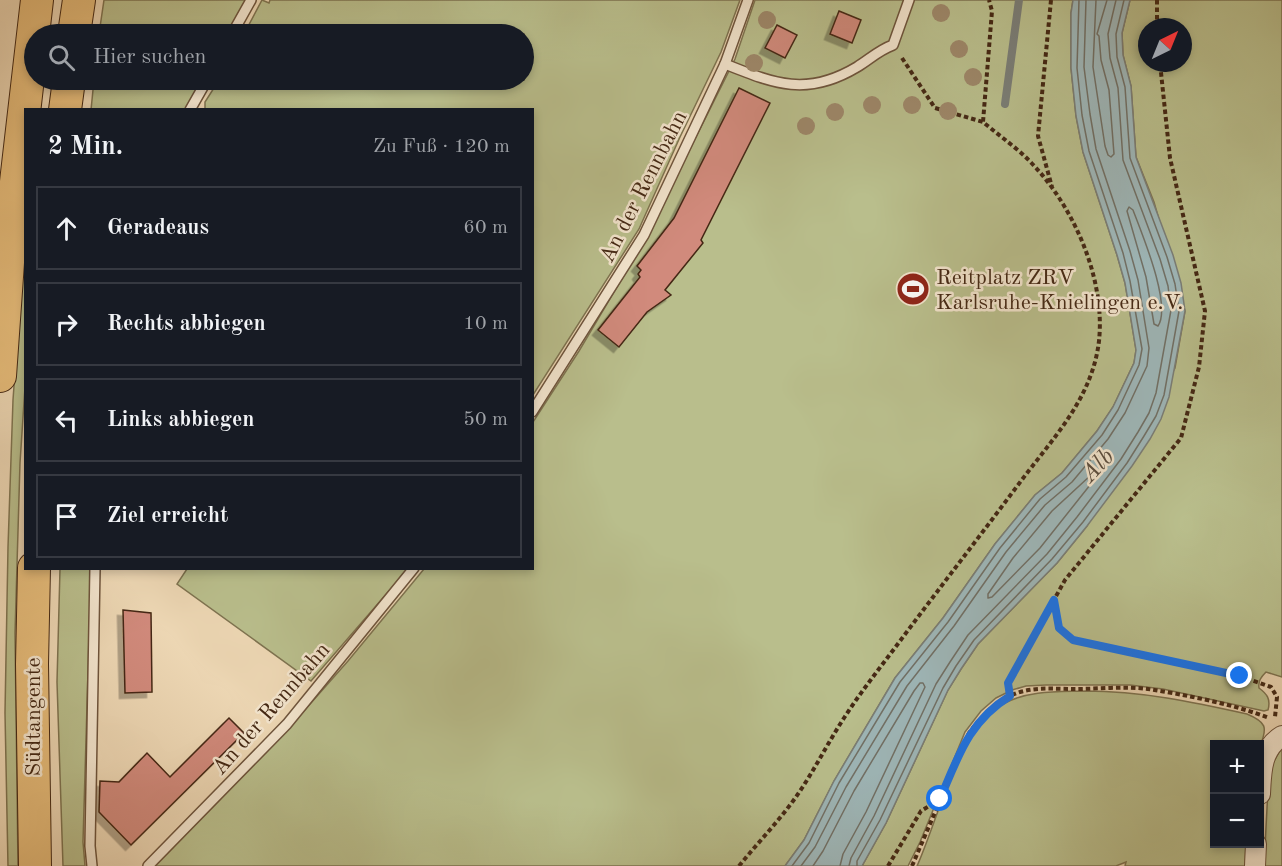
<!DOCTYPE html>
<html lang="de">
<head>
<meta charset="utf-8">
<style>
	:root { --surface:#171b24; --page:#20242c; --text:#f1f3f6; --muted:#9ea1a6; --line:#363941 }
	body { margin:0; font-family:"Old Standard TT",serif; background:var(--page); color:var(--text) }
	.controls { position:absolute; right:18px; bottom:18px; display:grid; overflow:hidden; border-radius:0px; box-shadow:0 3px 9px #0003 }
	.controls button { width:54px; height:54px; display:grid; place-items:center; padding:0; border:0; border-bottom:2px solid var(--line); background:var(--surface); color:var(--text); font:30px sans-serif }
	.compass { position:absolute; left:1138px; top:18px; width:54px; height:54px; border-radius:50%; background:var(--surface); box-shadow:0 3px 9px #0003; rotate:43deg }
	.stop { position:absolute; width:18px; height:18px; margin:-14px; border:4px solid #1a73e8; border-radius:50%; background:#fff }
	.stop.end { background:#1a73e8; border-color:#fff; box-shadow:0 2px 6px #0008 }
	.list { margin:0; padding:0; list-style:none }
	h2 { display:flex; justify-content:space-between; align-items:center; height:78px; margin:0; padding:0 24px; font-size:26px }
	h2 small { font-size:20px; font-weight:400; color:var(--muted) }
	.list li { display:grid; grid-template-columns:39px 1fr auto; gap:18px; align-items:center; box-sizing:border-box; height:84px; margin:0 12px 12px; padding:0 12px; border:2px solid var(--line); border-radius:0px }
	.list b { display:block; font-size:22px; white-space:nowrap }
	.list em { font-size:20px; font-style:normal; color:var(--muted) }
	.icon { flex:none; width:33px; height:33px; fill:none; stroke:currentColor; stroke-width:2; stroke-linecap:round; stroke-linejoin:round }
	.map { position:relative; flex:none; width:1282px; height:866px; overflow:hidden }
	.search { position:absolute; background:var(--surface); box-shadow:0 3px 9px #0003; left:24px; top:24px; width:510px; height:66px; display:flex; align-items:center; gap:15px; box-sizing:border-box; padding:0 21px; border-radius:33px; color:var(--muted); font-size:22px }
	.panel { position:absolute; background:var(--surface); box-shadow:0 3px 9px #0003; left:24px; top:108px; width:510px; height:462px; border-radius:0px }
	.map>svg:first-child { display:block }
</style>
</head>
<body>
<div class="map">
<svg width="1282" height="866" viewBox="0 0 1282 866">
	<defs>
		<filter id="shadow"><feDropShadow dx="-5.5" dy="5.5" stdDeviation="0" flood-color="#0004"/></filter>
	</defs>
	<rect width="100%" height="100%" fill="#edd7b4"/>
	<filter id="stains"><feTurbulence type="fractalNoise" baseFrequency=".00333" numOctaves="4"/><feColorMatrix values="0 0 0 0 .2 0 0 0 0 .09 0 0 0 0 .02 0 0 0 .5 -.17"/></filter>
	<radialGradient id="worn" r=".72"><stop offset=".6" stop-color="#630" stop-opacity="0"/><stop offset="1" stop-color="#630" stop-opacity=".3"/></radialGradient>
	<g fill="#b9be8c" stroke="#7e7350" stroke-width="1.5" fill-rule="evenodd">
		<polygon points="104,0 248,0 229,34 99,34"/>
		<polygon points="262,0 269,3 270,0 740,0 721,52 680,137 639,229 533,395 532,110 205,109 205,102 219,80 524,80 524,34 244,34"/>
		<polygon points="755,0 1073,0 1071,13 1071,68 1076,116 1083,152 1117,255 1125,283 1136,350 1134,363 1113,407 1097,431 1062,473 1035,495 995,544 943,618 895,678 834,781 804,840 785,866 153,866 280,738 348,661 424,569 532,568 533,422 579,351 643,243 735,59"/>
		<path d="M1130 0H1282V677L1266 672C1261 677 1258 681 1259 688 1267 694 1271 699 1268 710L1264 711 1163 689 1130 685H1046L1026 686 1012 690 996 698 981 711 965 732 920 842 908 866H862L886 823 948 690 961 669 978 644 1057 563 1087 526 1175 368 1185 311 1154 202 1136 157 1131 86 1123 55 1122 33ZM1147 27H1183V63H1147Z"/>
		<polygon points="94,80 204,80 188,109 91,110"/>
		<polygon points="25,235 26,372 20,463 15,633 18,866 8,866 5,713 8,547 13,400"/>
		<polygon points="60,569 91,569 83,842 85,866 63,866 57,682"/>
		<polygon points="187,569 187,568 408,569 311,681 177,584"/>
		<path d="M1086 691C1141 691 1193 702 1247 714 1266 722 1268 727 1260 746L1214 744V844H1246L1245 866H1125L1126 862 1116 866H917C937 822 960 725 1005 703 1030 690 1059 692 1086 691Z"/>
		<polygon points="1282,747 1282,866 1264,866 1269,770"/>
	</g>
	<polygon fill="#9eb7b9" stroke="#7a7e77" stroke-width="1.5" points="1073,0 1130,0 1122,33 1123,55 1131,86 1136,157 1173,255 1181,283 1185,311 1169,397 1161,419 1150,439 1132,466 1087,526 1057,563 978,644 961,669 948,690 886,823 862,866 785,866 804,840 834,781 895,678 943,618 995,544 1035,495 1062,473 1097,431 1113,407 1134,363 1136,350 1125,283 1117,255 1083,152 1076,116 1071,68 1071,13"/>
	<g fill="none" stroke-linecap="round" stroke-linejoin="round">
		<g stroke="#717066" stroke-width="1.5">
			<polyline points="1096,0 1093,67 1105,146 1108,155 1111,157 1114,154 1109,90 1101,60 1099,36 1097,34 1107,0"/>
			<path d="M1129 207 1133 210C1142 234 1172 305 1158 326L1154 324 1146 277 1127 211Z"/>
			<polygon points="1091,475 1094,477 1094,480 1040,548 992,597 988,598 988,594 1013,558 1052,511"/>
			<polyline points="792,866 809,843 839,783 900,682 948,622 1000,548 1040,499 1066,477 1102,435 1118,410 1139,365 1142,349 1130,281 1123,253 1089,151 1082,115 1077,68 1079,0"/>
			<polyline points="801,866 815,847 846,787 907,686 954,626 1006,552 1045,505 1072,482 1108,439 1125,413 1147,366 1149,348 1138,280 1130,251 1096,149 1090,114 1084,67 1086,0"/>
			<polyline points="813,866 823,851 854,791 914,691 920,683 923,683 925,687 866,812 843,854 840,866"/>
			<polyline points="849,866 851,858 874,816 936,684 950,662 968,635 1047,554 1077,517 1121,459 1138,432 1149,413 1156,393 1171,310 1168,286 1160,259 1123,160 1118,88 1110,58 1108,34 1116,0"/>
			<polyline points="857,866 857,861 880,820 943,688 956,666 974,640 1052,559 1083,522 1127,463 1144,436 1156,416 1164,395 1179,311 1175,284 1167,257 1130,158 1125,87 1117,57 1116,34 1124,0"/>
		</g>
		<polyline stroke="#7a7e77" stroke-width="8" points="1005,104 1019,0"/>
	</g>
	<g fill="#d18a7b" stroke="#442814" stroke-width="1.5" filter="url(#shadow)">
		<polygon points="839,11 861,20 852,43 830,34"/>
		<polygon points="777,25 797,35 785,58 765,48"/>
		<polygon points="739,88 770,103 701,240 703,243 665,290 671,295 647,312 619,347 598,330 640,277 638,274 641,270 637,266 674,218"/>
		<polygon points="123,610 151,613 152,692 125,693"/>
		<polygon points="229,718 244,733 131,845 99,812 100,781 119,782 147,753 170,777"/>
	</g>
	<g fill="none" stroke-linecap="round" stroke-linejoin="round">
		<defs>
			<g id="service">
				<polyline points="232,34 251,0"/>
				<path d="M725 64C775 84 807 97 857 67 870 59 879 50 893 45L909 0"/>
				<polyline points="190,110 207,80"/>
				<polyline points="532,412 644,235 725,64 748,0"/>
				<polyline points="92,866 90,846 95,568"/>
				<polyline points="148,866 287,724 414,568"/>
			</g>
			<g id="minor">
				<path d="M1260 794C1261 772 1261 749 1282 736"/>
				<polyline points="1255,866 1256,844"/>
			</g>
			<g id="trunk">
				<polyline points="74,34 79,0"/>
				<polyline points="65,110 69,80"/>
				<polyline points="0,376 10,234 37,0"/>
				<polyline points="34,568 32,664 35,866"/>
			</g>
		</defs>
		<use href="#service" stroke="#6e543c" stroke-width="12"/>
		<use href="#minor" stroke="#6e543c" stroke-width="22"/>
		<use href="#trunk" stroke="#442814" stroke-width="34"/>
		<g stroke="#442814" stroke-width="4" stroke-dasharray="4.5 3" stroke-linecap="butt">
			<polyline points="1051,0 1038,136 1052,187"/>
			<polyline points="1157,27 1157,0"/>
			<polyline points="902,58 935,108 983,122"/>
			<polyline points="1054,600 1059,629 1073,640 1240,676 1271,687 1277,697 1275,717"/>
			<polyline points="1010,696 1008,683 1065,580 1181,438 1199,367 1205,311 1170,158 1160,63"/>
			<path d="M739 866C760 840 784 816 802 788 817 765 829 741 844 718 862 690 883 664 903 637 941 586 980 536 1018 485 1051 440 1092 400 1099 341 1106 274 1069 195 1019 151 1007 141 995 132 983 122L992 11 989 0"/>
			<polyline points="888,866 921,811 939,800"/>
			<path d="M912 866 969 733C981 718 993 703 1010 696 1030 686 1053 689 1074 689 1098 689 1124 686 1148 689 1186 695 1233 704 1269 718"/>
		</g>
		<use href="#service" stroke="#f3e5ce" stroke-width="9"/>
		<use href="#minor" stroke="#f3e5ce" stroke-width="20"/>
		<use href="#trunk" stroke="#e6bc7a" stroke-width="32"/>
	</g>
	<g fill="#9d8769">
		<circle cx="941" cy="13" r="9"/>
		<circle cx="767" cy="20" r="9"/>
		<circle cx="959" cy="49" r="9"/>
		<circle cx="754" cy="63" r="9"/>
		<circle cx="973" cy="77" r="9"/>
		<circle cx="872" cy="105" r="9"/>
		<circle cx="912" cy="105" r="9"/>
		<circle cx="948" cy="111" r="9"/>
		<circle cx="835" cy="112" r="9"/>
		<circle cx="806" cy="126" r="9"/>
	</g>
	<g fill="none" stroke-linecap="round" stroke-linejoin="round">
		<path stroke="#1a73e8" stroke-width="8" d="M940 799C958 757 969 721 1010 696L1008 683 1054 600 1059 628 1073 640 1240 676"/>
	</g>
	<defs>
		<symbol id="stadium-disc" viewBox="-11 -11 22 22"><circle r="9.5" fill="#8f2418" stroke="#f3e5ce"/><path d="M0-5a6.5 5 0 1 0 0 10a6.5 5 0 1 0 0-10ZM-3.5-1.8h7v3.6h-7Z" fill="#fff"/></symbol>
	</defs>
	<g fill-rule="evenodd">
		<use href="#stadium-disc" x="894" y="270" width="38" height="38"/>
	</g>
	<g text-anchor="middle" stroke-width="5" stroke-linejoin="round" paint-order="stroke">
		<g font-size="22" fill="#442814" stroke="#f3e5ce">
			<text transform="translate(642 186) rotate(-63)" y="8">An der Rennbahn</text>
			<text transform="translate(270 708) rotate(-49)" y="8">An der Rennbahn</text>
			<text transform="translate(32 717) rotate(-90)" y="8">Südtangente</text>
		</g>
		<g font-size="22" fill="#442814" stroke="#f3e5ce" text-anchor="start">
			<text x="936" y="284">Reitplatz ZRV<tspan x="936" dy="25">Karlsruhe-Knielingen e.V.</tspan></text>
		</g>
		<g font-size="24" font-style="italic" fill="#5a4c3d" stroke="#f3e5ce">
			<text transform="translate(1097 465) rotate(-47)" y="8">Alb</text>
		</g>
	</g>
	<rect width="100%" height="100%" filter="url(#stains)"/>
	<rect width="100%" height="100%" fill="url(#worn)"/>
</svg>
<div class="controls">
<button>+</button>
<button>−</button>
</div>
<svg class="compass" viewBox="-18 -18 36 36"><path d="M0-13l5 13h-10z" fill="#e53935"/><path d="M0 13l5-13h-10z" fill="#9ea1a6"/></svg>
<div class="stop" style="left:940px;top:799px"></div>
<div class="stop end" style="left:1240px;top:676px"></div>
<div class="search"><svg class="icon" aria-label="search" viewBox="0 0 24 24"><circle cx="10" cy="10" r="6"/><path d="M15 15l6 6"/></svg>Hier suchen</div>
<section class="panel">
<h2>2 Min.<small>Zu Fuß · 120 m</small></h2>
<ul class="list">
<li><svg class="icon" aria-label="ahead" viewBox="0 0 24 24"><path d="M12 20V5M6 11l6-6 6 6"/></svg><div><b>Geradeaus</b></div><em>60 m</em></li>
<li><svg class="icon" aria-label="right" viewBox="0 0 24 24"><path d="M7 20v-9h11M14 6l5 5-5 5"/></svg><div><b>Rechts abbiegen</b></div><em>10 m</em></li>
<li><svg class="icon" aria-label="left" viewBox="0 0 24 24"><path d="M17 20v-9H6M10 6l-5 5 5 5"/></svg><div><b>Links abbiegen</b></div><em>50 m</em></li>
<li><svg class="icon" aria-label="arrive" viewBox="0 0 24 24"><path d="M6 21V4h12l-3 4 3 4H6"/></svg><div><b>Ziel erreicht</b></div></li>
</ul>
</section>
</div>
</body>
</html>
